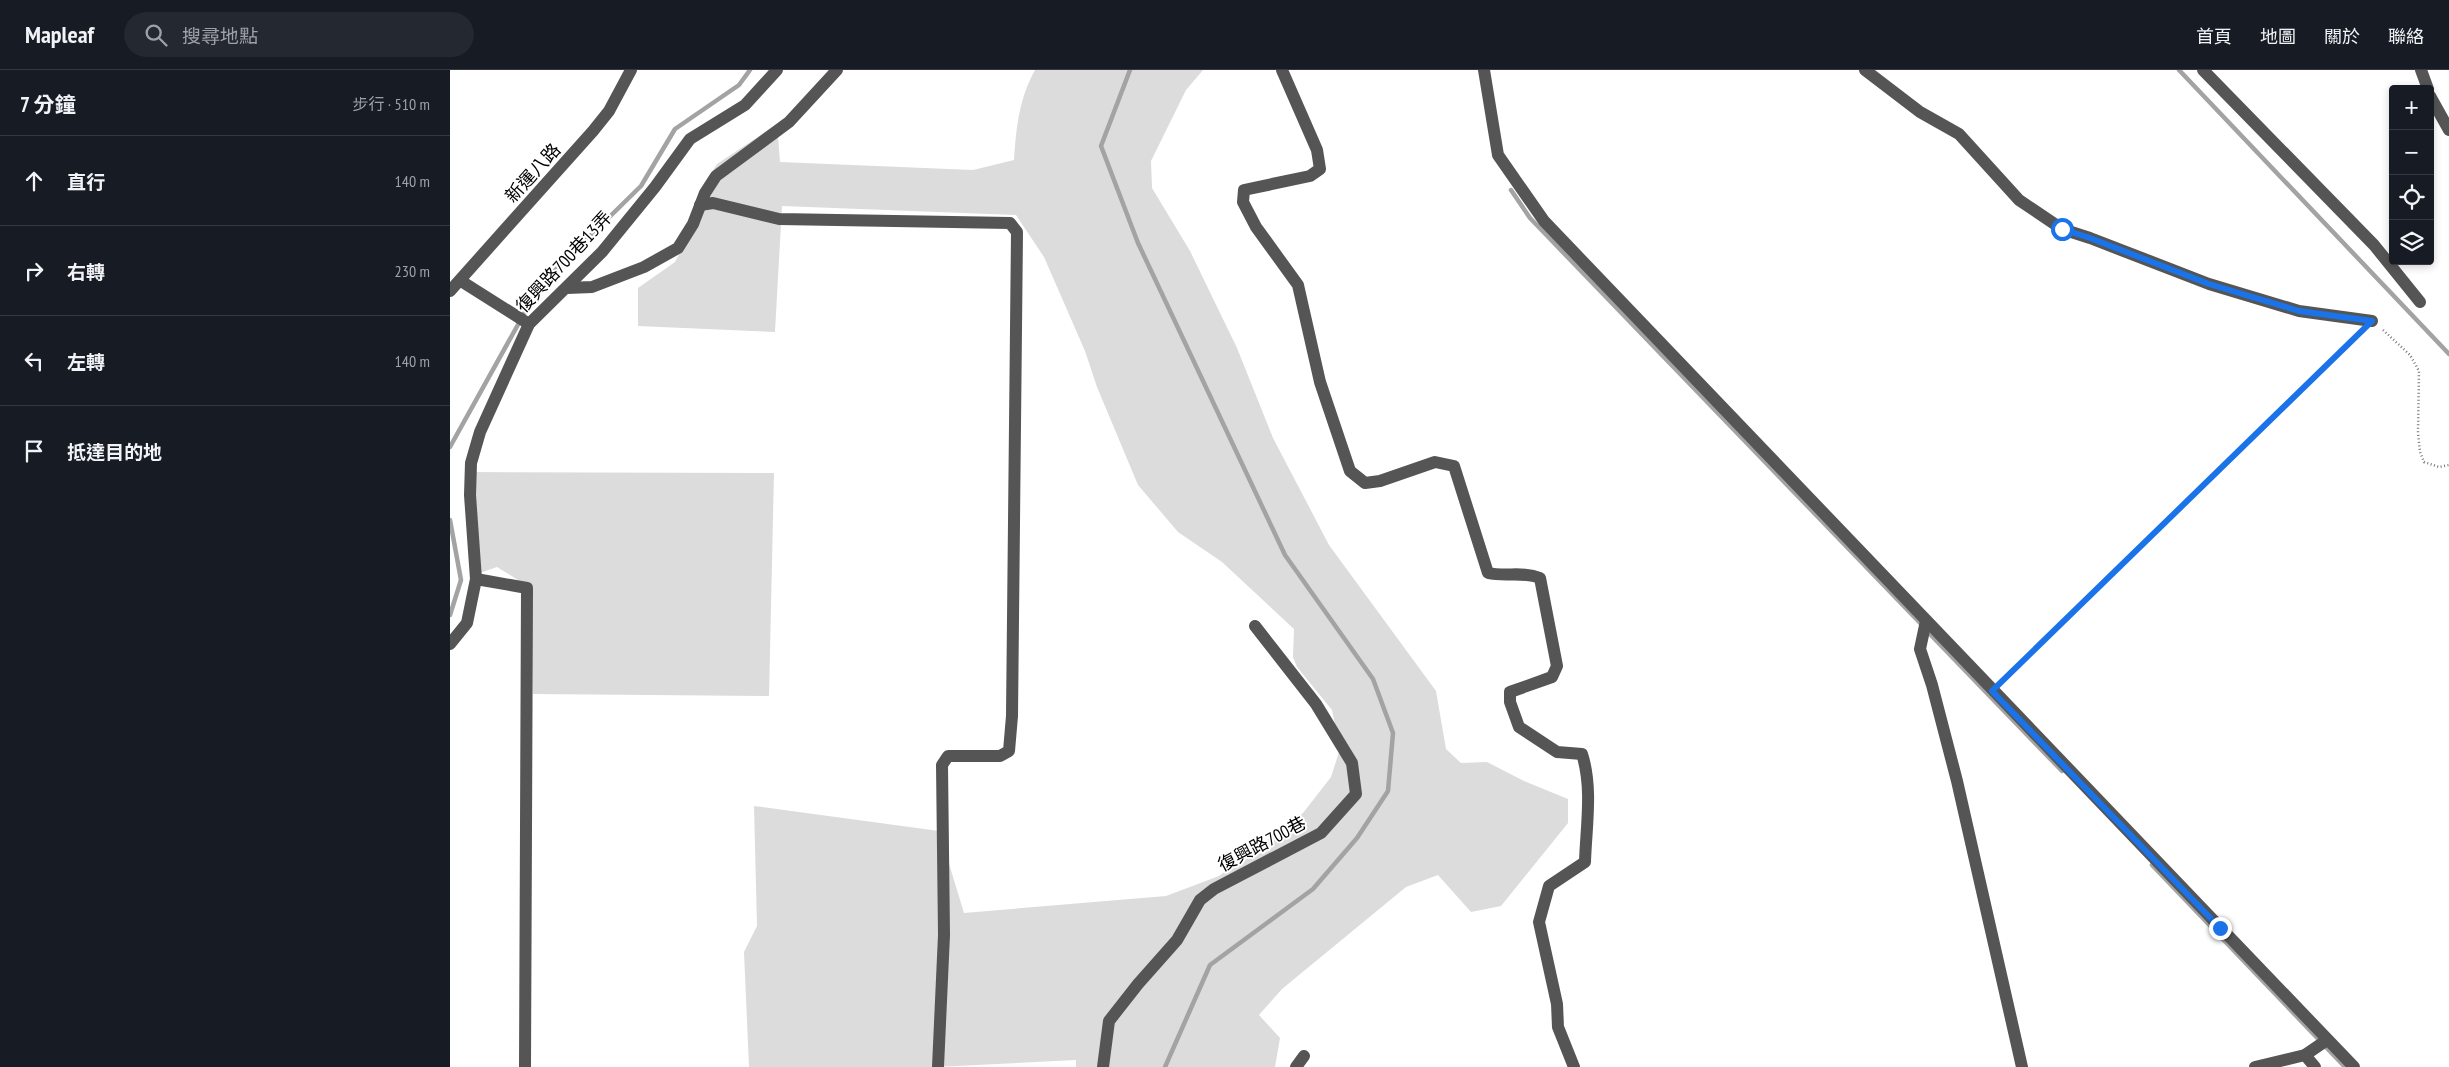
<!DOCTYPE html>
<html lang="zh-TW">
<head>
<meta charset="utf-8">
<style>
	:root { --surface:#171b24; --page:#242831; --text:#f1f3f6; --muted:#9ea1a6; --line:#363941 }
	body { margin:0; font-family:"PT Sans Narrow","Noto Sans TC",sans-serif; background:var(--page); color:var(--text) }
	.controls { position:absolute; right:15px; top:15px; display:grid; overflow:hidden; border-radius:5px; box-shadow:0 2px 8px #0003 }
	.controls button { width:45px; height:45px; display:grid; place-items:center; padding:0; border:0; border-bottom:1px solid var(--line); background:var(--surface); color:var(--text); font:25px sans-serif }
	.stop { position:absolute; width:15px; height:15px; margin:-11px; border:4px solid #1a73e8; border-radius:50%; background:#fff }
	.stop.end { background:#1a73e8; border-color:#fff; box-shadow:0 1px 5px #0008 }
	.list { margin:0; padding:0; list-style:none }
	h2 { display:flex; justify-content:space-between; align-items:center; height:65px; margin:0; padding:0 20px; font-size:21px }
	h2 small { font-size:16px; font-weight:400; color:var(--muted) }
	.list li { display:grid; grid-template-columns:32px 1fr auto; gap:15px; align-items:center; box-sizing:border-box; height:90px; padding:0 20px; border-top:1px solid var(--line) }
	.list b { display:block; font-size:19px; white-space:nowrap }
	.list em { font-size:16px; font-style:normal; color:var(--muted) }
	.icon { flex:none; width:28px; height:28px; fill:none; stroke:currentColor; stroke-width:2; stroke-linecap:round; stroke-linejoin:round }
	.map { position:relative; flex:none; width:1999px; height:997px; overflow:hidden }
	header { display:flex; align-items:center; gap:30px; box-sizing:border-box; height:70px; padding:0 25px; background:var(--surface); border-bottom:1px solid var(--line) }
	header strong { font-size:24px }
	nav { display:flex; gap:28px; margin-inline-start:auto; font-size:18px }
	.search { width:350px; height:45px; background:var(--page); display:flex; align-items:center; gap:12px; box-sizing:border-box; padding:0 18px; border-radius:28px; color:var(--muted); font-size:19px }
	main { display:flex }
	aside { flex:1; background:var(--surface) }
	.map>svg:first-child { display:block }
</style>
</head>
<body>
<header>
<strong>Mapleaf</strong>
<div class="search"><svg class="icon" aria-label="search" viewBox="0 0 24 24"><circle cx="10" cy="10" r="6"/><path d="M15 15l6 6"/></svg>搜尋地點</div>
<nav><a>首頁</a><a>地圖</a><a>關於</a><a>聯絡</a></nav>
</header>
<main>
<aside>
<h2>7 分鐘<small>步行 · 510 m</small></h2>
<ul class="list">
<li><svg class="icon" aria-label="ahead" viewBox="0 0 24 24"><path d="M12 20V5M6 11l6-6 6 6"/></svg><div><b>直行</b></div><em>140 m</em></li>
<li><svg class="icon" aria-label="right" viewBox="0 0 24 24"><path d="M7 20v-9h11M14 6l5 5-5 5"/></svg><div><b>右轉</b></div><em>230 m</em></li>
<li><svg class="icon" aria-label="left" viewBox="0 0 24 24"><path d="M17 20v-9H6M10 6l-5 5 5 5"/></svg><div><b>左轉</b></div><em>140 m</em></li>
<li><svg class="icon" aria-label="arrive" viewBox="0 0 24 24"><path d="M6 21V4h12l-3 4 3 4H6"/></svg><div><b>抵達目的地</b></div></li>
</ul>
</aside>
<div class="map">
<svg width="1999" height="997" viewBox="0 0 1999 997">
	<rect width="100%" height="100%" fill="#fff"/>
	<g fill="#dcdcdc">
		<path d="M585 0H753L736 20 701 91 702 118 740 181 787 278 823 368 879 475 986 621 996 679 1011 693 1037 692 1074 711 1118 729V753L1051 836 1021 842 988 805 956 817 832 919 809 945 830 968 825 997H626V990L486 997H299L294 882 307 856 304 736 489 761 514 843 716 826 769 806 853 743 881 707 890 679 882 640 847 597 843 587 844 559 772 492 728 462 688 415 647 317 635 281 594 187 566 145 332 136 325 262 188 256V218L225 192 248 149 254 114 267 94 327 54 330 92 523 100 564 90C566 58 569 29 585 0Z"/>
		<polygon points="20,402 324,403 319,626 83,624 81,518 47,497 24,505"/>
	</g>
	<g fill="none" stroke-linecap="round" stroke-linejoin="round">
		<g stroke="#a3a3a3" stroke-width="4.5">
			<polyline points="680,0 651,76 688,173 835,485 923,609 943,663 938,721 907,768 863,819 760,895 715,997"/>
			<polyline points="1729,0 1999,284"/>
			<polyline points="1061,120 1080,148 1106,175 1472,555"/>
			<polyline points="0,377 90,215 191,116 225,59 289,15 300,0"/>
			<polyline points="0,450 11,510 0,545"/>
			<polyline points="1477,561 1612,701"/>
			<polyline points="1702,795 1895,997"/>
		</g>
		<g stroke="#777" stroke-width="2.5" stroke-dasharray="1 2.5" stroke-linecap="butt">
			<polyline points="1933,260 1960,285 1969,301 1968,363 1970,382 1974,392 1989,397 1999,395"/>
			<polyline points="1552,611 1910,263"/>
		</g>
		<g stroke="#555" stroke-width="12">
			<path d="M832 0 867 80 870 99 860 106 794 120 793 132 806 157 848 215 870 312 900 401 915 413 930 411 985 392 1004 396 1038 503C1056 507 1072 501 1090 508L1107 596 1102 607 1060 622V632L1069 657 1107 682 1132 684C1143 718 1136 758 1135 792L1099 816 1089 852 1107 934 1108 957 1124 997"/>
			<polyline points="1034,0 1048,85 1094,151 1904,997"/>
			<polyline points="1415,0 1470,42 1509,64 1569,130 1612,159 1640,168 1759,214 1849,241 1922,251"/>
			<polyline points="1753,0 1924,175 1970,232"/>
			<polyline points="1971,0 1978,19"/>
			<polyline points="1980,26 1999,60"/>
			<polyline points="250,135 263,133 329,149 560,153 567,162 562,646 559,681 550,686 498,686 492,695 494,865 488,997"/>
			<polyline points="11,211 79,254"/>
			<polyline points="117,218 142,217 194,197 228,178 243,154 255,123 266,106 339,52 387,0"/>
			<polyline points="0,221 143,61 159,41 181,0"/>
			<polyline points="26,509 77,518 75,997"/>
			<polyline points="1476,551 1470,579 1482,615 1507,711 1572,997"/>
			<polyline points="0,574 17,553 26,509 20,425 21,393 30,362 79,254 152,182 205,117 240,69 295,35 327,0"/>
			<polyline points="1855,985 1865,997"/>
			<polyline points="653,997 659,951 688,914 727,870 750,830 764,819 871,763 906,724 902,693 866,634 805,556"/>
			<polyline points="846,997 854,986"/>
			<polyline points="1805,997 1855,985 1877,970"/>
		</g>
	</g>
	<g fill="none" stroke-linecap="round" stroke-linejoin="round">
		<polyline stroke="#1a73e8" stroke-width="6" points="1612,159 1640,168 1759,214 1849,241 1922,251 1542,621 1770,858"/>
	</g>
	<g text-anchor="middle" stroke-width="4" stroke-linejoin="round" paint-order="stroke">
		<g font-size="18" fill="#000" stroke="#fff">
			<text transform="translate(83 103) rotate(-48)" y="6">新運八路</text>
			<text transform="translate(114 192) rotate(-47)" y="6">復興路700巷13弄</text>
			<text transform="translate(812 774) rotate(-28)" y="6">復興路700巷</text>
		</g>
	</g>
</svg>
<div class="controls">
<button>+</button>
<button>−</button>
<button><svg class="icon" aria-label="locate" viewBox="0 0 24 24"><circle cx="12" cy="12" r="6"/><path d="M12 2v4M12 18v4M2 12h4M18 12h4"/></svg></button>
<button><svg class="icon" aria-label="layers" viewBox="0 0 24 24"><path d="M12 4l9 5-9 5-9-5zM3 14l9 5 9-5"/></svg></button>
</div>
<div class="stop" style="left:1612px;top:159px"></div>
<div class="stop end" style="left:1770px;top:858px"></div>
</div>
</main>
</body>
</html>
